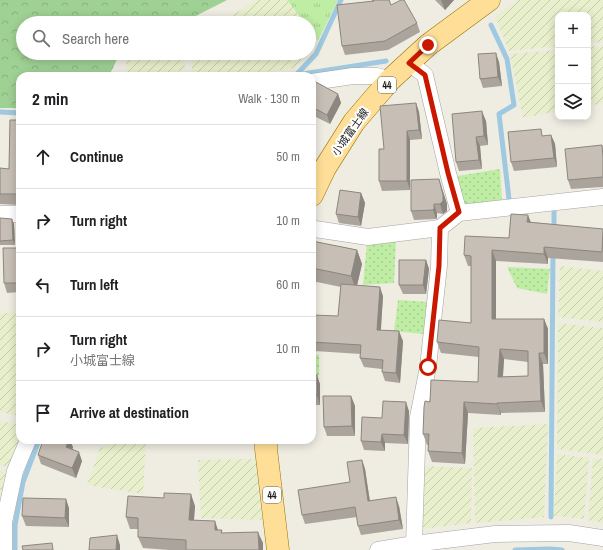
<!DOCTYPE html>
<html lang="en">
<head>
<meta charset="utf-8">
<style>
	:root { --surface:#fff; --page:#f2f2f2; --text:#202124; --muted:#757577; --line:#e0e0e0 }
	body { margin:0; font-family:"Archivo Narrow","Noto Sans JP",sans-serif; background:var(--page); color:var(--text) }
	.controls { position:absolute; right:12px; top:12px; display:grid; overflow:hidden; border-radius:8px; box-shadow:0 2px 10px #0003 }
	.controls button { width:36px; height:36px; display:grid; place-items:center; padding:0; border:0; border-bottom:1px solid var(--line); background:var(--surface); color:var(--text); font:20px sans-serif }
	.stop { position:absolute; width:12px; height:12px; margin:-9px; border:3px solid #ca1800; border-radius:50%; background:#fff }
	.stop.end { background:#ca1800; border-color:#fff; box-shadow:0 1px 4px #0008 }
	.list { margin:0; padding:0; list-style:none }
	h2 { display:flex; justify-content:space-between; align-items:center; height:52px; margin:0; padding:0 16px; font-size:17px }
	h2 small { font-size:13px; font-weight:400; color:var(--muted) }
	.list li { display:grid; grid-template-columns:26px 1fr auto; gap:12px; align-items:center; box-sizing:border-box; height:64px; padding:0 16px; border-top:1px solid var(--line) }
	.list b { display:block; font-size:15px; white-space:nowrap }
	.list p { margin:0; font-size:13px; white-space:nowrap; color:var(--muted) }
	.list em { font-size:13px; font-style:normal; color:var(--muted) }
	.icon { flex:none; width:22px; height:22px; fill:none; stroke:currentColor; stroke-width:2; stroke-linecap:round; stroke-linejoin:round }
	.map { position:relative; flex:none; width:603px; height:550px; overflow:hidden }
	.search { position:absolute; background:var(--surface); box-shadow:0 2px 10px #0003; left:16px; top:16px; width:300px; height:44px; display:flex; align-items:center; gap:10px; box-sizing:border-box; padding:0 14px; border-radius:22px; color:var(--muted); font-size:15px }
	.panel { position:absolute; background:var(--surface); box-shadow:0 2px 10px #0003; left:16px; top:72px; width:300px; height:372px; border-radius:12px }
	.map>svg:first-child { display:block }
</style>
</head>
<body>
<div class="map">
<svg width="603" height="550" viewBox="0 0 603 550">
	<defs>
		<pattern id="farmland-furrows" width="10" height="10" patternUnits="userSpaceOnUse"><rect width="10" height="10" fill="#e8efcc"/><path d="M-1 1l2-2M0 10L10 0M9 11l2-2" fill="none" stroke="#c7ccaf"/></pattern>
		<pattern id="grass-tufts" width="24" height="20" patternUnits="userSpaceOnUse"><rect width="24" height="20" fill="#bfeda4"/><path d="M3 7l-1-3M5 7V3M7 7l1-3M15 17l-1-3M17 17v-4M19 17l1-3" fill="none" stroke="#a4cb8d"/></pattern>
		<pattern id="forest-crowns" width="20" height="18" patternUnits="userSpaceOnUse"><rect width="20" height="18" fill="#9fd194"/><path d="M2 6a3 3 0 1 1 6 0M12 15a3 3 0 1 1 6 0" fill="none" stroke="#88b37f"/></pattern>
		<pattern id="garden-dots" width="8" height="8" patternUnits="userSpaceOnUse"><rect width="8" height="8" fill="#bfeda4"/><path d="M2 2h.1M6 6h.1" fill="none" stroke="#a4cb8d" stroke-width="1.8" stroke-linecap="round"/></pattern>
	</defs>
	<rect width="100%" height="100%" fill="#efece2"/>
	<g fill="url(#farmland-furrows)">
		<polygon points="256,0 287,0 305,23 221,23"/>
		<polygon points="518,0 603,0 603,42 588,43 588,15 558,15 558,46 509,51 495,17"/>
		<polygon points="309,29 318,41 309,52"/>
		<polygon points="603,46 603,103 588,106 588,47"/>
		<polygon points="558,50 558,111 523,118 510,54"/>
		<polygon points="139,53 184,53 185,68 170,76 127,76 126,60"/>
		<polygon points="192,53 308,53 295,68 236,76 192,76"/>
		<polygon points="560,266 603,271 603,322 558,317"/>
		<polygon points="20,311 20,416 0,412 0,314"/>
		<polygon points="558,323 603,328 603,455 557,449"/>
		<polygon points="0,421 20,425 20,440 8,467 0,465"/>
		<polygon points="548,424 544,517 475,523 473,428"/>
		<polygon points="114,440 146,440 143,494 87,485 100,448 113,445"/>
		<polygon points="557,454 589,458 584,519 554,516"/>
		<polygon points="593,458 603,459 603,523 588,520"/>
		<polygon points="255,459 262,520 201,518 198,460"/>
		<polygon points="420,466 472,468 471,523 422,529"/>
		<polygon points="0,470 6,472 0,513"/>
	</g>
	<polygon fill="url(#grass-tufts)" points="287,0 338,0 318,41 309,29 309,23 305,23"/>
	<polygon fill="url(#forest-crowns)" points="0,0 227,0 182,23 23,23 23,53 123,53 119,55 109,76 20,76 20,108 0,108"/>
	<g fill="url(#garden-dots)">
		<polygon points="500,169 502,202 465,204 457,176"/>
		<polygon points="396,241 394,283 363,285 367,243"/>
		<polygon points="507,267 550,269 547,294 517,288"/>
		<polygon points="398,300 429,302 423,334 394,331"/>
		<polygon points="312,354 319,355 319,375 312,374"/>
	</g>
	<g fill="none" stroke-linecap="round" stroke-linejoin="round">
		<g stroke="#9fc9e0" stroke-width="5">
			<polyline points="491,25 507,59 514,105 499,114 509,199"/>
			<polyline points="296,75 316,54 341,0"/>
			<polyline points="290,76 386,61"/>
			<polyline points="0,112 20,113"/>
			<polyline points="554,230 554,211"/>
			<polyline points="551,517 553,252"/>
			<polyline points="15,550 15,525 23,482 39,440"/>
			<polyline points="515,550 550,549 562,550"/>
		</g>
		<defs>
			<g id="minor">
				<polyline points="409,63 425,75 448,173 459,213"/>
				<polyline points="312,82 353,76 377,76 390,80"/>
				<polyline points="0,214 20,214"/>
				<polyline points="315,229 368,237 440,228"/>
				<polyline points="414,544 418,417 428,367 439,266 440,228 459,213 603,197"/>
				<polyline points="4,550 4,522 15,471 28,440"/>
				<polyline points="378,550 414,544 495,534 569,533 603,538"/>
			</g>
			<g id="primary">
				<polyline points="312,195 325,168 354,122 390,80 428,45 489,0"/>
				<polyline points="266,440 266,449 278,550"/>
			</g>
		</defs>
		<use href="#minor" stroke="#a4a4a4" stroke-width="17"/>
		<use href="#primary" stroke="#967600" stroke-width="23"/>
		<use href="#minor" stroke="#fff" stroke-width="16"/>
		<use href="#primary" stroke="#ffdf97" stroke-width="22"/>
	</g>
	<g fill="#aba49c" fill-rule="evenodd">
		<polygon points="372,0 389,0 391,5 417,23 420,32 388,50 345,55 342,46 372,1"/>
		<polygon points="435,0 454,0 445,10"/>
		<polygon points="499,62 502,86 483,88 480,79"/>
		<polygon points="312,82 338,94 341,103 330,124 312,115"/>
		<polygon points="416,103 419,112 422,139 410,140 410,190 382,191 379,181 384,149"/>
		<polygon points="20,120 20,205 0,204 0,168 9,169"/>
		<polygon points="486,121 488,145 480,146 482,169 459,171 456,162"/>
		<polygon points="551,135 555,144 557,167 514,171 511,162"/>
		<polygon points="602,145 603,148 603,187 571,189 568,180"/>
		<polygon points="442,189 447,204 447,211 443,214 437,213 437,218 436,219 414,220 411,211"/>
		<polygon points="361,193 365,203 361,226 339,223 336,214"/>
		<polygon points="0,218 14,224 15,245 0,245"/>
		<path d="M530 222 603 229V262L548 258V264L496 261V319H544L548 329V364H543L545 412 501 413V415L468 413 465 464 432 462 428 451V445H427L423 434 430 402 478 382 479 357 441 353 437 342 471 323V266H468L464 255 509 238ZM504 359 528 362V376L503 377Z"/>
		<polygon points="312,241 357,250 362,264 357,285 383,296 381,330 403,341 400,383 385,381 382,372 382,369 364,367 360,358 361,354 314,351 312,346 312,320 338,316 341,287 312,281"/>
		<polygon points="20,248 20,292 7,293 4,283"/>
		<polygon points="426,260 429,269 426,294 403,294 399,285"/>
		<polygon points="312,375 320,384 320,405 312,405"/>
		<polygon points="351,396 355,406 355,436 327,436 324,427"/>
		<polygon points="409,411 408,444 385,443 385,451 364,450 361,441 382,418"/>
		<polygon points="202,440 248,440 248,443 203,443"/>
		<polygon points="73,447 72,450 82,461 76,478 41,464 38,455"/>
		<polygon points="362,460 365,469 370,501 399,506 403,529 361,535 358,526 357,517 305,524 302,515 350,482"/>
		<polygon points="195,506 194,520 218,530 223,533 263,543 263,550 169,550 143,548 138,537 138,529 130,529 126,517"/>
		<polygon points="69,508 69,527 26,526 22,516"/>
	</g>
	<g fill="#8b867f">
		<polygon points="441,0 454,0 445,10"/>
		<polygon points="496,53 499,62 502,86 498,77"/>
		<polygon points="338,94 341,103 330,124 327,115"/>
		<polygon points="416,103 419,112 422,139 419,130"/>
		<polygon points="482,111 486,121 488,145 484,136"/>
		<polygon points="407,131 410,140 410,190 407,181"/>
		<polygon points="551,135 555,144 557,167 554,158"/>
		<polygon points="312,136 315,144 312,149"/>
		<polygon points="476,137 480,146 482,169 479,160"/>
		<polygon points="439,179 447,204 447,211 443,214 440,204"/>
		<polygon points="17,189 20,197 20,202 17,194"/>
		<polygon points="361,193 365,203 361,226 358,217"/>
		<polygon points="434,204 437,213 437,218 436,219 433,210"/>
		<polygon points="528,215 532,225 527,222"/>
		<polygon points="12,219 14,224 15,245 13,240"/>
		<polygon points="544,247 548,258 548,264 544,254"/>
		<polygon points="357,250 362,264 356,290 351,276"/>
		<polygon points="492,250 496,261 496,329 492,319"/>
		<polygon points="426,260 429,269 426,294 423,285"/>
		<polygon points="380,287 383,296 380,339 377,330"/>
		<polygon points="544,319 548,329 548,364 544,353"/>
		<polygon points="399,331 403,341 400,383 396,373"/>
		<polygon points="500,349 504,359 502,388 498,377"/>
		<polygon points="539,353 543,364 545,412 541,401"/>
		<polygon points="317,375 320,384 320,405 317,395"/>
		<polygon points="351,396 355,406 355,436 352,426"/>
		<polygon points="406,402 409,411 408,444 404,435"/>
		<polygon points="464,402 468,413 465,464 462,453"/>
		<polygon points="497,403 501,413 501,415 497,404"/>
		<polygon points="382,434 385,443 385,451 381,442"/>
		<polygon points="69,440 70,440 73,447 70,456 66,447"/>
		<polygon points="79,452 82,461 76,478 72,468"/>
		<polygon points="362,460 365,469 371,510 368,501"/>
		<polygon points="191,494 195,506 193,531 189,520"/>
		<polygon points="396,497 399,506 403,529 399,520"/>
		<polygon points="66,499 69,508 69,527 65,518"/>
		<polygon points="215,521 219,533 215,530"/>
		<polygon points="258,532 263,543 263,550 259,550"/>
		<polygon points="117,535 120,545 120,550 116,550"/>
	</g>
	<g fill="#c7bfb5" stroke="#8b867f" fill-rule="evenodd">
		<polygon points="373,0 389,0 391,5 401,0 404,0 417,23 385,41 342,46 337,5 374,1"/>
		<polygon points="496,53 498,77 480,79 478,54"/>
		<polygon points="314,81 338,94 327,115 312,107 312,82"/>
		<polygon points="416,103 419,130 407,131 407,181 379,181 379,149 384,149 380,106"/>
		<polygon points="482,111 484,136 476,137 479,160 456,162 452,114"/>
		<polygon points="10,120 20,120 20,189 17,189 17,194 0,194 0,168 9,169"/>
		<polygon points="541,129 542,136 551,135 554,158 511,162 508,132"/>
		<polygon points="602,145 603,157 603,177 568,180 565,149"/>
		<polygon points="439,179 443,195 443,201 440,204 434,204 434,209 433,210 411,211 411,180"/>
		<polygon points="340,190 361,193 358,217 336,214"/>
		<path d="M511 214 528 215 527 222 603 229 602 252 544 247V254L492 250V319H544V353H539L541 401 497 403V404L464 402 462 453 428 451 429 434H423L424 407 425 401 430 402 431 380 478 382 479 347 437 342 439 320 471 323V256L464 255 465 236 509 238ZM500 349 528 351V376L498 377Z"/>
		<polygon points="0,218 12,219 13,240 0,241"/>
		<polygon points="312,241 357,250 351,276 312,268"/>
		<polygon points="3,248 20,248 20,283 4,283"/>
		<polygon points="399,260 426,260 423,285 399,285"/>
		<polygon points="341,284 380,287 377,330 399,331 396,373 382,372 383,360 360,358 361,345 312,342 312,315 338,316"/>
		<rect x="312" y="375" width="5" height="20"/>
		<polygon points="323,396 351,396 352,426 324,427"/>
		<polygon points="383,401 406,402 404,435 382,434 381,442 361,441 362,417 382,418"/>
		<polygon points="43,440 69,440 66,447 79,452 72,468 38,455"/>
		<polygon points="362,460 368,501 396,497 399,520 358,526 355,507 302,515 298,490 350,482 347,462"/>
		<polygon points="164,493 191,494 189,520 215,521 215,530 222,530 221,533 258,532 259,550 186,550 186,540 138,537 138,518 126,517 128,496 164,498"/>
		<polygon points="23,498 66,499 65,518 22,516"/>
		<polygon points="117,535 116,550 89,550 90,538"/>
		<polygon points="52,543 53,550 23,550 22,546"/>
	</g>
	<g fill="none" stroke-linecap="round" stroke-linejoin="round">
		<polyline stroke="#ca1800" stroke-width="5" points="428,45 409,63 425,75 448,173 459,212 440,228 439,266 428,367"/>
	</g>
	<g text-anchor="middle" stroke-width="4" stroke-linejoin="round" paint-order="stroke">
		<g fill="#fff" stroke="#616161" stroke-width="1">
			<rect x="378" y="77" width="18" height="16" rx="3"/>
			<rect x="263" y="487" width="18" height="16" rx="3"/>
		</g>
		<g font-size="10" font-weight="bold" fill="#1d1d1d">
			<text x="387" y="89">44</text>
			<text x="272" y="499">44</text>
		</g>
		<g font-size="11" fill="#1d1d1d" stroke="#fff">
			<text transform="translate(350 132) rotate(-55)" y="4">小城富士線</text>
		</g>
	</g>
</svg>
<div class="controls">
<button>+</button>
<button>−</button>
<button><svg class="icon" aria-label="layers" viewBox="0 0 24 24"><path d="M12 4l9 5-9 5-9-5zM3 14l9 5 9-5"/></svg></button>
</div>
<div class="stop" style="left:428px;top:367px"></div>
<div class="stop end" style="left:428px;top:45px"></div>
<div class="search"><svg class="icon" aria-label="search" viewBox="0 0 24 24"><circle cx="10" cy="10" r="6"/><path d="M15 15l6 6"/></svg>Search here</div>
<section class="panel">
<h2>2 min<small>Walk · 130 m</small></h2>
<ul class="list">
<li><svg class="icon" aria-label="ahead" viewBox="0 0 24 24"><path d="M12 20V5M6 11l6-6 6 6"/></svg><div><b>Continue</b></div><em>50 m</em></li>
<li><svg class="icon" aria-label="right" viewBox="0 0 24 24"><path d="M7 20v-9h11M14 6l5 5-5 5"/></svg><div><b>Turn right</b></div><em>10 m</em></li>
<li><svg class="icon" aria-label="left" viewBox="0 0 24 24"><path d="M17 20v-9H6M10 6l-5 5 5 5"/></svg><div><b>Turn left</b></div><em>60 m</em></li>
<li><svg class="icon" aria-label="right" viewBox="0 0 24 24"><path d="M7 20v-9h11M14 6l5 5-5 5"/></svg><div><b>Turn right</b><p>小城富士線</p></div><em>10 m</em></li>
<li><svg class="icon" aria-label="arrive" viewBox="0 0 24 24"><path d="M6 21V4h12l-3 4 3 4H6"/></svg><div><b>Arrive at destination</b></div></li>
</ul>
</section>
</div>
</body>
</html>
